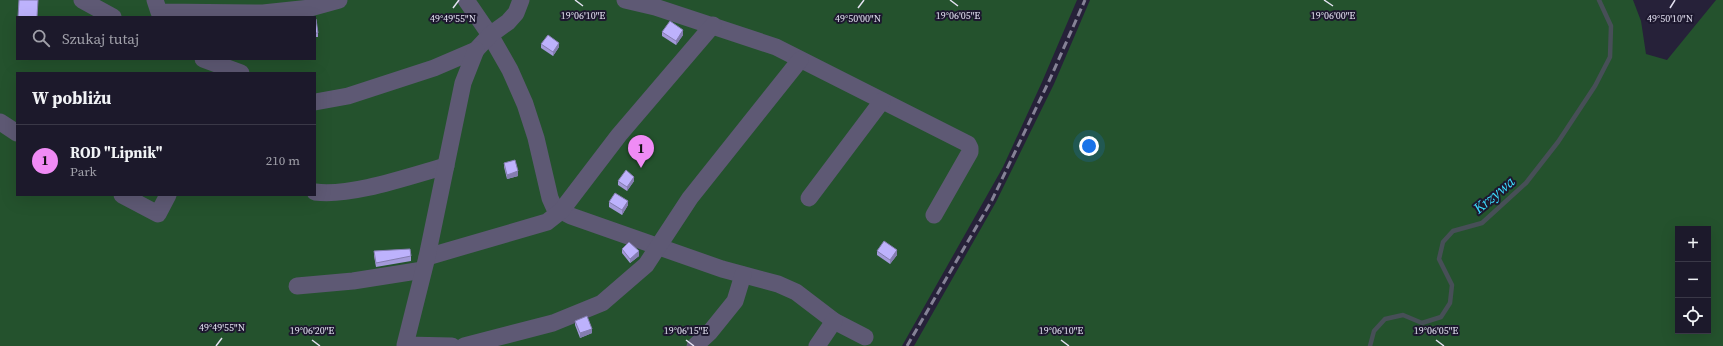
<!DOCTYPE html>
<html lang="pl">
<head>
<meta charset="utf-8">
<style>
	:root { --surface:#1c192b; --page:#252233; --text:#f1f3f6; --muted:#a0a0a9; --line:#3a3847; --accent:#f08bf5 }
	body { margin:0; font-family:"Source Serif 4",serif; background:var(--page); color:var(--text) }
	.controls { position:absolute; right:12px; bottom:12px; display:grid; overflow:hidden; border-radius:0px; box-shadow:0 4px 16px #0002 }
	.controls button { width:36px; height:36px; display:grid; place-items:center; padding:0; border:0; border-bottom:1px solid var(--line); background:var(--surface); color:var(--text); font:20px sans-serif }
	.you { position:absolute; left:1089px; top:146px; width:14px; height:14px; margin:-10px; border:3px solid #fff; border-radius:50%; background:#1a73e8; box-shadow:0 0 0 6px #1a73e833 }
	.badge { display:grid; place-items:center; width:26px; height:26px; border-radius:50%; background:var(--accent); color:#111; font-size:13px; font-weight:700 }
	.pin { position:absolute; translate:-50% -33px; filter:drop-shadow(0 1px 2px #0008) }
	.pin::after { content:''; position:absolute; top:21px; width:14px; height:12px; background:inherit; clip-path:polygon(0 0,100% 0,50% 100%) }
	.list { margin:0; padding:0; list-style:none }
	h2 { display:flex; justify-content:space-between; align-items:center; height:52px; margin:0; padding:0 16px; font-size:17px }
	h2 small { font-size:13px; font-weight:400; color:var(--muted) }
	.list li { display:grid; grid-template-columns:26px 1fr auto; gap:12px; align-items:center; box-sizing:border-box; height:72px; padding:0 16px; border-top:1px solid var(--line) }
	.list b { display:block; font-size:15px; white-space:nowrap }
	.list p { margin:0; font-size:13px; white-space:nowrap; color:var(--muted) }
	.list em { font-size:13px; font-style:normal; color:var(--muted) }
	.icon { flex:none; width:22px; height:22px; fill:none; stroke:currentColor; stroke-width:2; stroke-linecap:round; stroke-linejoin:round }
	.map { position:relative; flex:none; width:1723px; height:346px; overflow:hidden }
	.search { position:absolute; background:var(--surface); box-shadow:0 4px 16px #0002; left:16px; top:16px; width:300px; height:44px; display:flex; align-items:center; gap:10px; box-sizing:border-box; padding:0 14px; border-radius:0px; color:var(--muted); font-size:15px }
	.panel { position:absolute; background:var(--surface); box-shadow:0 4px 16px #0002; left:16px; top:72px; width:300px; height:124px; border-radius:0px }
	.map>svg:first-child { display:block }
</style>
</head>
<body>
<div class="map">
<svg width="1723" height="346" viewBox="0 0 1723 346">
	<rect width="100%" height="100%" fill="#262139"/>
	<g fill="#24522d" fill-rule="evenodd">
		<path d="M0 0H1077L1042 82 1003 167 902 346H0ZM17 17H315V59H17ZM17 73H315V195H17Z"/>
		<path d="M1090 0H1633L1641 21 1646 54 1667 60 1716 0H1723V346H914L996 202 1054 84ZM1678 229H1708V331H1678Z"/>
	</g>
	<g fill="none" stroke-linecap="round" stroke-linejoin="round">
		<polyline stroke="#474f57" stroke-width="4.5" points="1370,346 1374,331 1385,319 1403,315 1422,323 1441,317 1450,303 1452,285 1439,259 1443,242 1453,231 1482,223 1526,183 1558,142 1595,86 1610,57 1611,26 1599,0"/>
		<g stroke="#5e5974" stroke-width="17">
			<polyline points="82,0 113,17"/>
			<polyline points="155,0 159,12 263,13 310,8 339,0"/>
			<polyline points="466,0 490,35 510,70 525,104 536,138 550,198 554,207 571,216 722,269 778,284 796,292 834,321 865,337"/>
			<polyline points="625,0 655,7 776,47 968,144 970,148 970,152 934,215"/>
			<polyline points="203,59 241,73"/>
			<polyline points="315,102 348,96 434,68 476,50 490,35 508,22 516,13 521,0"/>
			<polyline points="0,122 17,133"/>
			<path d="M315 192C351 197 410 176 446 166"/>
			<polyline points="122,195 158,214 168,195"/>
			<polyline points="809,198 882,101"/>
			<polyline points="427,257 547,222 561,211 619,135 713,25"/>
			<polyline points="297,286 353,281 423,270"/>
			<polyline points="452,346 405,345 427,257 463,83 476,50"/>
			<polyline points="464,346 553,323 602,303 646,265 690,198 800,60"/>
			<polyline points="695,346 710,332 735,301 743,275"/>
			<polyline points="817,346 834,321"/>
		</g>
		<polyline stroke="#858296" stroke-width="3" stroke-dasharray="8 4" stroke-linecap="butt" points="907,346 992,200 1050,79 1085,0"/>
	</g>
	<g fill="#a399d9">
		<polygon points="315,19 318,33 318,37 315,37"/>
		<polygon points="662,32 683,35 676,45 662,36"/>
		<polygon points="541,44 559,47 553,56 541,48"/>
		<polygon points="504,163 518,176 507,179 504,167"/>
		<polygon points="618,181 634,181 627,191 618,185"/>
		<polygon points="609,202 628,205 622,215 609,207"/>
		<polygon points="622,249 639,256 630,263 622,253"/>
		<polygon points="374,251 411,256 411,261 376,267 374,256"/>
		<polygon points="877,251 897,255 890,264 877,255"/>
		<polygon points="575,321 592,333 580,338 575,325"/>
	</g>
	<g fill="#847db0">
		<polygon points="683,30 683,35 676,45 676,41"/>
		<polygon points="559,43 559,47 553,56 553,52"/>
		<polygon points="518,171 518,176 507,179 507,175"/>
		<polygon points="634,177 634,181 627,191 627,187"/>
		<polygon points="628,201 628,205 622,215 622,210"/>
		<polygon points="897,250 897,255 890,264 890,260"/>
		<polygon points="639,251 639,256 630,263 630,259"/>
		<polygon points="592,329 592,333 580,338 580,333"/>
	</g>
	<g fill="#bdb2fc" stroke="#847db0">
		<polygon points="19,0 38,0 37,17 18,17"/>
		<polygon points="315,19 316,19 318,33 315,33"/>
		<polygon points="670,21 683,30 676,41 662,32"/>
		<polygon points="548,35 559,43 553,52 541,44"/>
		<polygon points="515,160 518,171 507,175 504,163"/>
		<polygon points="626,170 634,177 627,187 618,181"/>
		<polygon points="615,193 628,201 622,210 609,202"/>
		<polygon points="884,241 897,250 890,260 877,251"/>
		<polygon points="629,242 639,251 630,259 622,249"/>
		<polygon points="410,249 411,256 376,263 374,251"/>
		<polygon points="587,316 592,329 580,333 575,321"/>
	</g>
	<path fill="none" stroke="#e3e1f1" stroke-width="1.5" d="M575 0 583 6M950 0 958 6M1324 0 1333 6M453 8 459 0M858 8 864 0M1670 8 1675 0M312 340 320 346M686 340 694 346M1061 340 1069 346M1436 340 1444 346M216 346 222 338"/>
	<g text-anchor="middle" stroke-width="4" stroke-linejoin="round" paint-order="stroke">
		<g font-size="15" font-style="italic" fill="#3cddff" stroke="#1d182f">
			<text transform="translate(1494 195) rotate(-40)" y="5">Krzywa</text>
		</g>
	</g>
	<g font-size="10" text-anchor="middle" fill="#e3e1f1" stroke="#1d182f" stroke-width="4" stroke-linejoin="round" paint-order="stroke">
		<text x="583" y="19">19°06'10"E</text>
		<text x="958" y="19">19°06'05"E</text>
		<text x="1333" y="19">19°06'00"E</text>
		<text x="453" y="22">49°49'55"N</text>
		<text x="858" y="22">49°50'00"N</text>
		<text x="1670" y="22">49°50'10"N</text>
		<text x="222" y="331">49°49'55"N</text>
		<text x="312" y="334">19°06'20"E</text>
		<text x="686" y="334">19°06'15"E</text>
		<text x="1061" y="334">19°06'10"E</text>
		<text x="1436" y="334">19°06'05"E</text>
	</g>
</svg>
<div class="controls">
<button>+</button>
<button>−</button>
<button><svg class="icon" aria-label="locate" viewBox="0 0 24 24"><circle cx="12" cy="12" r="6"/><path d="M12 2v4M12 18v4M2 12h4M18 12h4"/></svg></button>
</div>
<div class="you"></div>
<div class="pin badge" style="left:641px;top:168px">1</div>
<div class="search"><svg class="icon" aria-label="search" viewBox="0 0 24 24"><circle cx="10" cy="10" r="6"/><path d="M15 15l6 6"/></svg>Szukaj tutaj</div>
<section class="panel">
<h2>W pobliżu<small></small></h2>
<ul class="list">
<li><span class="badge">1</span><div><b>ROD &quot;Lipnik&quot;</b><p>Park</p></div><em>210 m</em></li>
</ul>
</section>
</div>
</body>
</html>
